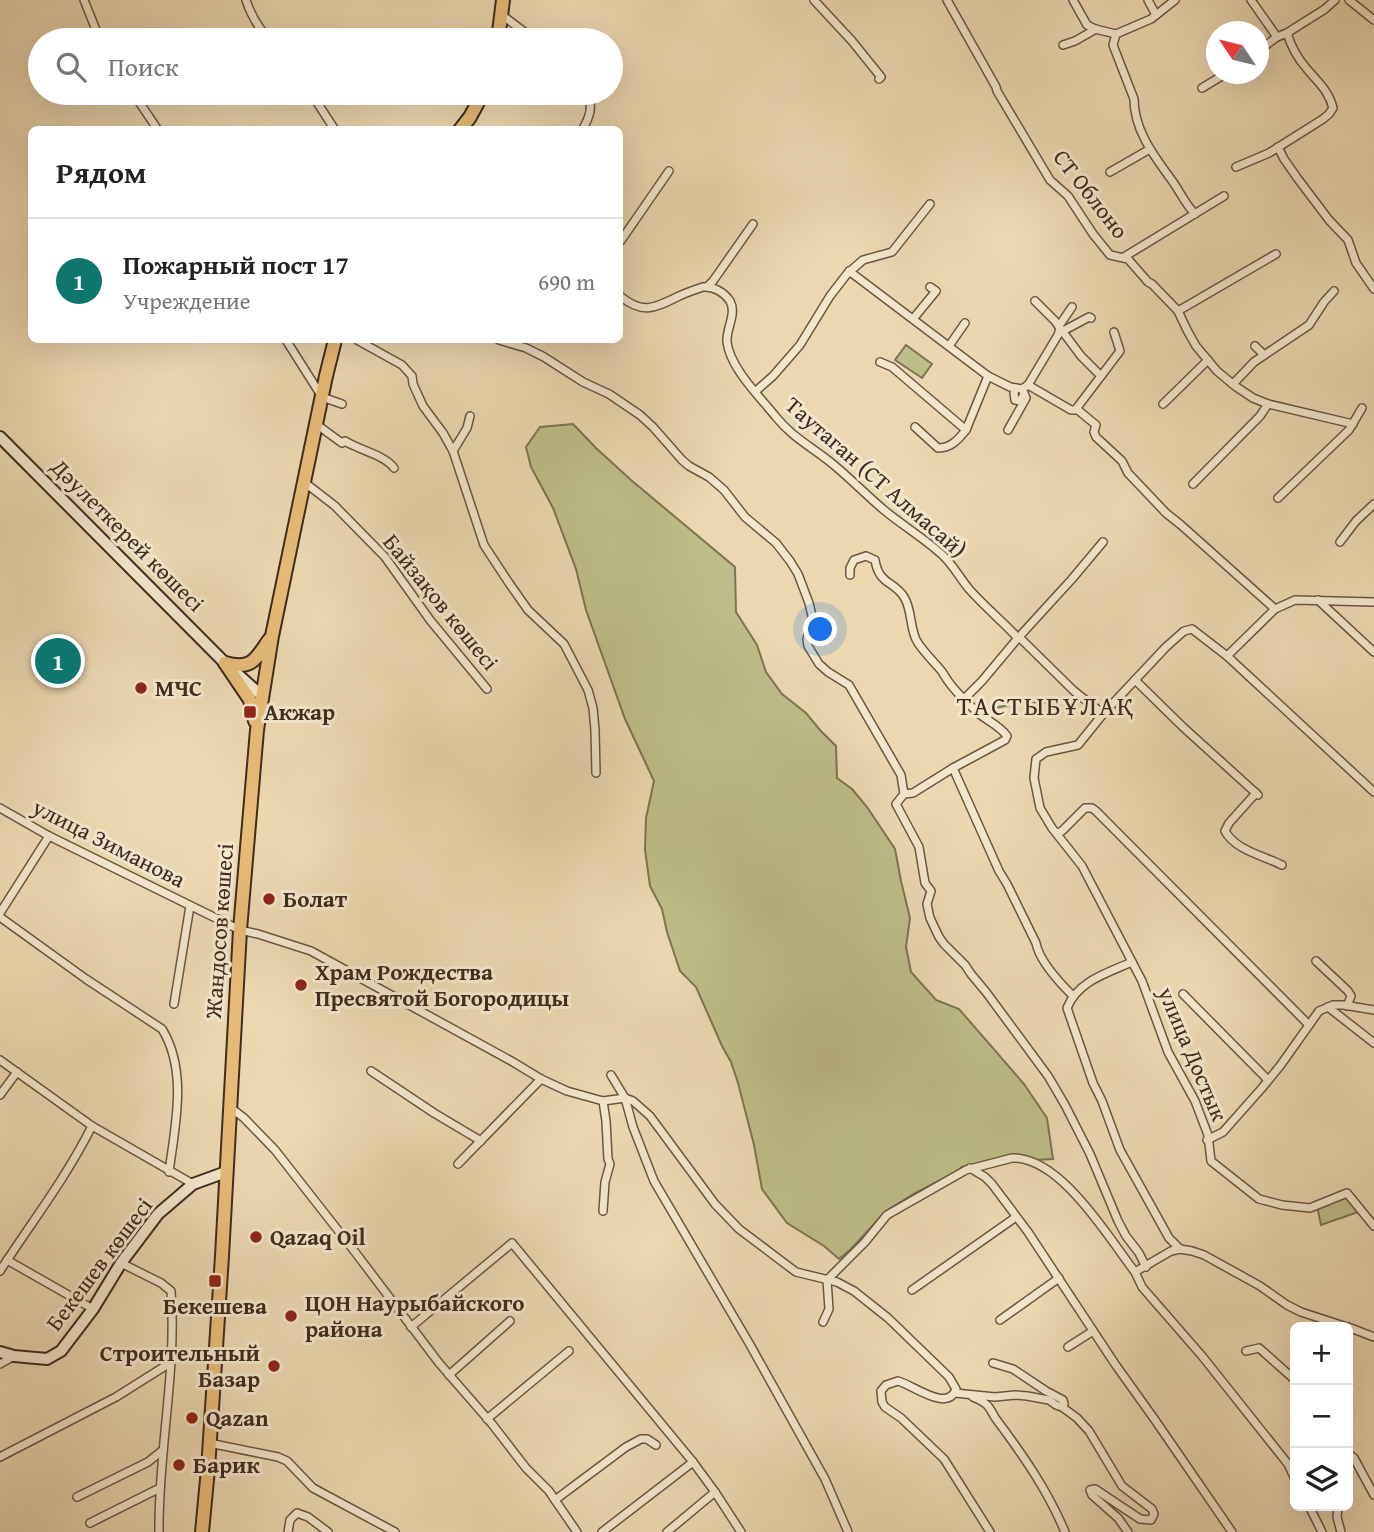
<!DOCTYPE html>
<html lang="ru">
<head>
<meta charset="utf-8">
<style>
	:root { --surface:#fff; --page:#f6f6f6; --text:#222; --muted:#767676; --line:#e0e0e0; --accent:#0f766e }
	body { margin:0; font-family:"Gentium Book Plus",serif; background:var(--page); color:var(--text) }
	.controls { position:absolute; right:21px; bottom:21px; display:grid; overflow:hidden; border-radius:10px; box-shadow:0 7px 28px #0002 }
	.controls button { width:63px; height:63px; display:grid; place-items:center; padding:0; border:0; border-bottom:2px solid var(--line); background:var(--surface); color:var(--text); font:35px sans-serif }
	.compass { position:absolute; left:1206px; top:21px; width:63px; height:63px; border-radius:50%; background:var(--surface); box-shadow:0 7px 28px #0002; rotate:305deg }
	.you { position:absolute; left:821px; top:630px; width:24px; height:24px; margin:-18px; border:5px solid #fff; border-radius:50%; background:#1a73e8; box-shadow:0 0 0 10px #1a73e833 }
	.badge { display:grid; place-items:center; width:46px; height:46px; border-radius:50%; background:var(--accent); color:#fff; font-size:23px; font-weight:700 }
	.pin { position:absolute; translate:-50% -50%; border:4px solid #fff; box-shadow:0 2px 7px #0006 }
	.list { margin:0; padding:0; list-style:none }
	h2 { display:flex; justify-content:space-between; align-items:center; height:91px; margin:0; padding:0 28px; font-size:30px }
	h2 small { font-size:23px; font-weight:400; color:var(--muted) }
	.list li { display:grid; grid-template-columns:46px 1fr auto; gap:21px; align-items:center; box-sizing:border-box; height:126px; padding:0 28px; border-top:2px solid var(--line) }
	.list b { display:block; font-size:26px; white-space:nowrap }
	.list p { margin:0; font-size:23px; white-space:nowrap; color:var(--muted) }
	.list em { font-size:23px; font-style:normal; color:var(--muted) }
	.icon { flex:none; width:38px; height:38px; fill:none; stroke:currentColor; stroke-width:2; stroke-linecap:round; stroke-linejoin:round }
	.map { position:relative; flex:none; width:1374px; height:1532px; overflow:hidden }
	.search { position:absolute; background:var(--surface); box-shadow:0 7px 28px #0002; left:28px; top:28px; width:595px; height:77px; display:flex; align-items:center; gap:18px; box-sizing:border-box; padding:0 24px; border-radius:38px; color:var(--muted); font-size:26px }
	.panel { position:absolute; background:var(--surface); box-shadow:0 7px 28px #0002; left:28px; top:126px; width:595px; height:217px; border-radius:10px }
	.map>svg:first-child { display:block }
</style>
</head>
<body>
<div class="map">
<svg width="1374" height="1532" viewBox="0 0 1374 1532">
	<rect width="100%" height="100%" fill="#ebd8b1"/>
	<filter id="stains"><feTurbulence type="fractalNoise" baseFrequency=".00286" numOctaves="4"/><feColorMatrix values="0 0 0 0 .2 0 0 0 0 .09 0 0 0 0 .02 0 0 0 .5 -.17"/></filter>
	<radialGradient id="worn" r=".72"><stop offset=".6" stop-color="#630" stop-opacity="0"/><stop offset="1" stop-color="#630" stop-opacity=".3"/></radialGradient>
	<g fill="#bdbd88" stroke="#7e7454" stroke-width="2">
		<polygon points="906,345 932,364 922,378 895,360"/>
		<polygon points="573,424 596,448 631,480 735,567 736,612 757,645 766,672 782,694 806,713 820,730 836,746 837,778 852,789 867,807 895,849 901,881 910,918 906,947 911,972 936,1000 959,1009 1024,1084 1047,1118 1053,1159 1035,1160 1016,1157 990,1164 962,1167 956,1172 915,1193 886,1211 851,1249 839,1259 824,1246 787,1223 762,1189 754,1145 738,1083 731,1062 722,1046 696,987 680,971 667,932 662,909 650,886 645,850 646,818 654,781 625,719 586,610 576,569 553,508 531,467 526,447 540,427"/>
		<polygon points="1347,1194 1361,1211 1321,1225 1317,1206"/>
	</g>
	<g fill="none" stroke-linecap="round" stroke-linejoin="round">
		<polyline stroke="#758170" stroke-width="2.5" points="985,710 1024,702 1050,703"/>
		<defs>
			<g id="street">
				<polyline points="84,0 100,40"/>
				<path d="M246 0C251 16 258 27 269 40"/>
				<polyline points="814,0 852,41 881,77 879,79"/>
				<polyline points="947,0 996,87 997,91 1050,180 1068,196 1093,234 1110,255 1128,259 1148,282 1152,284 1178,311 1187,330 1196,346 1217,371 1235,386 1253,398 1268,404 1353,424"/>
				<polyline points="1073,0 1087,25 1095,29 1116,34"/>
				<polyline points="1148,0 1156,15"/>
				<path d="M1175 0 1151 19 1116 34 1113 45 1134 99C1134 131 1155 157 1173 182 1180 192 1186 205 1195 214"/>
				<polyline points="1251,0 1277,37"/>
				<polyline points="1349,0 1374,20"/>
				<polyline points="502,15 535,40"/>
				<polyline points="1063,45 1075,41 1096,29"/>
				<polyline points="1258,51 1277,37 1287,33 1325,9 1335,0"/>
				<polyline points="1202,88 1225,74"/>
				<polyline points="133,93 158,130"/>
				<polyline points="311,93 335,130"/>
				<path d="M582 130C590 117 593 107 588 93"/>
				<polyline points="1278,147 1284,159 1298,179 1329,220 1348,240 1356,263 1374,289"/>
				<path d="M1236 167 1269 153 1323 119 1329 114 1333 108C1329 91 1317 81 1307 69 1298 59 1291 46 1287 33"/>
				<polyline points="1110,172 1150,149"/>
				<polyline points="620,242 669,171"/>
				<polyline points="1124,257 1224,196"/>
				<polyline points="849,271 988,376"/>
				<polyline points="708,286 713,281 753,224"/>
				<path d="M620 296C642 314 653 309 677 297 685 293 694 290 703 287 713 286 724 292 730 301 737 314 726 328 727 342 730 368 760 397 776 417 791 436 810 446 829 461 848 476 865 494 884 510 902 525 922 537 939 552 951 561 959 577 969 589 984 606 1002 621 1018 638L1019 637 1074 691 1103 714"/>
				<polyline points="1178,311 1276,254"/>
				<polyline points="913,319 936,291 930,287"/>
				<polyline points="1059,326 1072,307"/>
				<polyline points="1060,328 1081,356 1101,376"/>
				<polyline points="1063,331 1089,317 1091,318"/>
				<polyline points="286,340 322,397 342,404"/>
				<polyline points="357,340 402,365 412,376 413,384 423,406 443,433 453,451 484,545 509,583 528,610 564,644 588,690 593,708 595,730 596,773"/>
				<polyline points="499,340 526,348 544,357 583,382 609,394 640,415 653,427 682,460 689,466 709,477 724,490 745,517 776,543 790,561 798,574 809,603 813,620 807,639 808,646 819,664 828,672 849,685 901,775 904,794 896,804 919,847 925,883 931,891 927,904 930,918 939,937 944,944 965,965 971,974 986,992 1048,1076 1065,1105 1090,1154 1118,1221 1126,1236 1139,1253 1146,1267"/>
				<polyline points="949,346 965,323"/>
				<polyline points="1255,346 1264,355"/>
				<polyline points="880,362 892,367 966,430 988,376 1010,387 1022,389 1028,385 1071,410 1078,410 1096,425 1094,432 1096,437 1122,461 1128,473 1166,513 1181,525 1275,609"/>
				<polyline points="1233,384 1254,362 1309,325 1324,302 1334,291"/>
				<polyline points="1028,385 1058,335 1060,328 1055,321 1035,301"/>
				<polyline points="1016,388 1014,393 1015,400 1020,401 1023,396"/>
				<polyline points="756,391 773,376 800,345 830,296 847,274 863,260 892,252 930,204"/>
				<polyline points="1163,404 1208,360"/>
				<polyline points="1076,409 1120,351 1114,332"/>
				<path d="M316 424 342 443 345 441C359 450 385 455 394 468"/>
				<path d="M915 427 938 448C951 448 958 440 966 430"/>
				<polyline points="1008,430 1026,398 1023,391"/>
				<polyline points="453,451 467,428 470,416"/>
				<polyline points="304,482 335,506 385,557 430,620 487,689"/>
				<polyline points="1193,484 1260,416 1268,404"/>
				<polyline points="1278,498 1349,430 1362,408"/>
				<polyline points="1340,542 1356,521 1374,504"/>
				<path d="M850 575V568L854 560 866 556 875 560C879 585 894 581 904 597 913 611 909 630 918 643 924 652 932 660 939 668 943 672 945 677 948 681 956 693 968 703 978 713 988 721 1000 726 1007 736L1005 740 953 768 999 871 1007 884 1036 943C1039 960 1060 983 1072 995"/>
				<polyline points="1318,600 1374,652"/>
				<polyline points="1374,602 1295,600 1275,609 1227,656 1192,629 1184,631 1166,647 1103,714 1078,745 1046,752 1036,759 1034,778 1040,808 1052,828 1082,866 1142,981 1168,1052 1195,1101 1208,1135 1211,1161 1259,1199 1282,1205 1310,1208 1347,1193 1374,1226"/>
				<polyline points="1019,637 1072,579 1103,542"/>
				<polyline points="1227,656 1374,792"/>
				<polyline points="1135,680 1183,727 1258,795"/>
				<polyline points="964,699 982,681 1018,638"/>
				<path d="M1256 793 1229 823 1225 831C1235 850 1264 856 1282 865"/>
				<polyline points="904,794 913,793 953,768"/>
				<path d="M0 808 49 836 240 930 258 934 311 951 513 1062 541 1079 567 1091 603 1101 625 1098 633 1101 650 1116 715 1204 739 1229 796 1272 837 1282 854 1291 888 1318 949 1377 956 1389C948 1413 913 1385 898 1381L886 1385 881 1391 882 1402 885 1407 901 1418 944 1459 990 1532"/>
				<polyline points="1058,833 1062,831 1085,808 1092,808 1096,811 1309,1025"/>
				<polyline points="0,913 49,836"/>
				<path d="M0 917 86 979 162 1029C188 1071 175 1126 169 1172"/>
				<polyline points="1316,961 1348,991 1351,996 1347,1006"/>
				<path d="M1132 962C1107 973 1078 981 1067 1008L1093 1083 1102 1101 1120 1150 1169 1238 1180 1249"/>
				<polyline points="1183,994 1268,1080"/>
				<polyline points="174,1004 190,906"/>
				<polyline points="1328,1007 1374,1043"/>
				<polyline points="0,1060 92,1126 193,1184"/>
				<polyline points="371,1071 434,1113 481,1141"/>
				<polyline points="611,1075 625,1098 633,1127 654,1181 749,1343 825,1479 848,1532"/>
				<polyline points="0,1095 17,1072"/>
				<polyline points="603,1101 606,1121 608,1159 610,1164 605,1182 603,1211"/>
				<polyline points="231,1108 244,1118 275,1150 355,1252 439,1363 492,1424 526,1468 549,1491 555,1500"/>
				<polyline points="1207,1140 1223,1132 1262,1088 1280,1066 1319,1011 1333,1005 1344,1005 1374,1010"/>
				<polyline points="458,1164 541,1079"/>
				<polyline points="970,1168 985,1177 992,1184 1028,1232 1115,1364 1155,1420 1232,1532"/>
				<polyline points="7,1260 93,1309"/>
				<path d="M121 1263 161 1283 171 1291C177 1372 158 1452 159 1532"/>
				<path d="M0 1271C31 1223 66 1178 92 1126"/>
				<polyline points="1135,1272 1171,1251 1180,1249 1192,1251 1204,1255 1260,1286 1287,1305 1301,1312 1347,1327"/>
				<polyline points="912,1290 1016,1217"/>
				<polyline points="1000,1320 1059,1278"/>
				<path d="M823 1322 829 1309 827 1280 865 1242 887 1215 966 1170 1012 1158C1061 1157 1108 1237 1135 1272L1142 1287 1202 1356 1288 1464 1295 1479"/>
				<polyline points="411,1327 512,1243 693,1462 715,1492 741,1532"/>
				<polyline points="1348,1327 1374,1337"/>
				<polyline points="1068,1347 1093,1331"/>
				<polyline points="1246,1351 1259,1348 1295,1380"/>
				<polyline points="993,1363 1013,1369 1046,1391 1063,1400 1064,1404 1062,1407"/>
				<polyline points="0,1364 14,1356"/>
				<polyline points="449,1375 510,1321"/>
				<polyline points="955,1393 995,1397 1015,1395 1027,1396 1049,1400 1056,1405 1062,1407 1077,1418 1089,1431 1122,1486 1152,1509 1154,1514 1151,1520 1140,1519 1095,1489 1090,1490 1092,1495 1118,1518 1128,1532"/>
				<path d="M973 1397C978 1399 983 1401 987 1405 991 1409 993 1415 996 1419 1023 1455 1048 1491 1065 1532"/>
				<polyline points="487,1419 569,1351"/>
				<polyline points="209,1443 278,1457 287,1461 313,1488 395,1532"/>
				<polyline points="1348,1453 1354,1458 1374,1495"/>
				<polyline points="0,1457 116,1397 170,1363"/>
				<polyline points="77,1497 148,1462 163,1450"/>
				<polyline points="1309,1506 1322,1532"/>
				<polyline points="1338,1506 1337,1517 1341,1532"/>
				<polyline points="90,1523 160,1488"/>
				<polyline points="288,1532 290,1520 297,1513 308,1517 328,1532"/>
				<polyline points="577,1532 555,1500 626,1447 641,1439 647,1439 656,1445"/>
				<polyline points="602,1532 693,1462"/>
				<polyline points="667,1532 715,1492"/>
			</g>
			<g id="secondary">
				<polyline points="0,437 225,663 262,696"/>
				<polyline points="0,1352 14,1356 47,1359 61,1351 93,1309 121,1263 158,1214 193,1184 226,1172"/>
			</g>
			<g id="primary">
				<polyline points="498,40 503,0"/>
				<polyline points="460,130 470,117 483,93"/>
				<polyline points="225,663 250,700 255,721"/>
				<path d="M225 663C252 670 255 660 269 640"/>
				<polyline points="202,1532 208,1469 222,1256 240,930 257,730 272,636 326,376 335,340"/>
			</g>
		</defs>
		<use href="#street" stroke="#6b5644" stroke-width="10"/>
		<use href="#secondary" stroke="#402b20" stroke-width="14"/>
		<use href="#primary" stroke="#402b20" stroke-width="16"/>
		<use href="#street" stroke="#f2e6cc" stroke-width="7"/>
		<use href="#secondary" stroke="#f2e6cc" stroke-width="10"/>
		<use href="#primary" stroke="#e6bc78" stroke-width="12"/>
	</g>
	<g fill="#8f2418" stroke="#f2e6cc" stroke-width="2.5">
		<circle cx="141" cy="688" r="7"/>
		<rect x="243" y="705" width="14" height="14" rx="3.5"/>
		<circle cx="269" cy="899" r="7"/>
		<circle cx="301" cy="985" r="7"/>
		<circle cx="256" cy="1237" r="7"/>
		<rect x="208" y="1274" width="14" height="14" rx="3.5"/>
		<circle cx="291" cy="1316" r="7"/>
		<circle cx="274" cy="1366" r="7"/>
		<circle cx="192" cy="1418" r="7"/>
		<circle cx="179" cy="1465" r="7"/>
	</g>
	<g text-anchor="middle" stroke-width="6" stroke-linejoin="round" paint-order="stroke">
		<g font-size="23" fill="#402b20" stroke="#f2e6cc">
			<text transform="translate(1091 194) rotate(52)" y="8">СТ Облоно</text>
			<text transform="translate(876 477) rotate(41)" y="8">Таутаган (СТ Алмасай)</text>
			<text transform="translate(128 535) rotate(45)" y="8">Дәулеткерей көшесі</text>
			<text transform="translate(441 602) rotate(51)" y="8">Байзақов көшесі</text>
			<text transform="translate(109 843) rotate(27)" y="8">улица Зиманова</text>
			<text transform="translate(219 931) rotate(-86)" y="8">Жандосов көшесі</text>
			<text transform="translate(1193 1054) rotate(67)" y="8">улица Достык</text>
			<text transform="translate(99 1264) rotate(-53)" y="8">Бекешев көшесі</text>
		</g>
		<g font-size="23" font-weight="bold" fill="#402b20" stroke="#f2e6cc" text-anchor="start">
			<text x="155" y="696">МЧС</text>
			<text x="264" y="720">Акжар</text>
			<text x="283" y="907">Болат</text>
			<text x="315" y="980">Храм Рождества<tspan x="315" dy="26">Пресвятой Богородицы</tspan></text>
			<text x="270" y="1245">Qazaq Oil</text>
			<text x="305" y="1311">ЦОН Наурыбайского<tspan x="305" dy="26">района</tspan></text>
			<text x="215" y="1314" text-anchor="middle">Бекешева</text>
			<text x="260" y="1361" text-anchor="end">Строительный<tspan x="260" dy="26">Базар</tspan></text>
			<text x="206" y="1426">Qazan</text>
			<text x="193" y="1473">Барик</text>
		</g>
		<g font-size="26" letter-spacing="2" fill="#402b20" stroke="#f2e6cc">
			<text x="1046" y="715">ТАСТЫБҰЛАҚ</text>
		</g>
	</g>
	<rect width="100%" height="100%" filter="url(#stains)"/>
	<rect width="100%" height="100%" fill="url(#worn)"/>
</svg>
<div class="controls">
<button>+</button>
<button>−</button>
<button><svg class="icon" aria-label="layers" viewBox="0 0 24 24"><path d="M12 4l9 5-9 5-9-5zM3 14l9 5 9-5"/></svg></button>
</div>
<svg class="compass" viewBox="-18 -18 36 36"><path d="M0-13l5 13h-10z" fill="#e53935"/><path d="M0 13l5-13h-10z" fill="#767676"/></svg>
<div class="you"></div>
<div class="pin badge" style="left:58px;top:661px">1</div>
<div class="search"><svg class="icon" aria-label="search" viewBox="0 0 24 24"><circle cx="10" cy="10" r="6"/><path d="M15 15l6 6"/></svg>Поиск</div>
<section class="panel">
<h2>Рядом<small></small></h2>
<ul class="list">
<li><span class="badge">1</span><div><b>Пожарный пост 17</b><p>Учреждение</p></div><em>690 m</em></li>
</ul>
</section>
</div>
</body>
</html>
